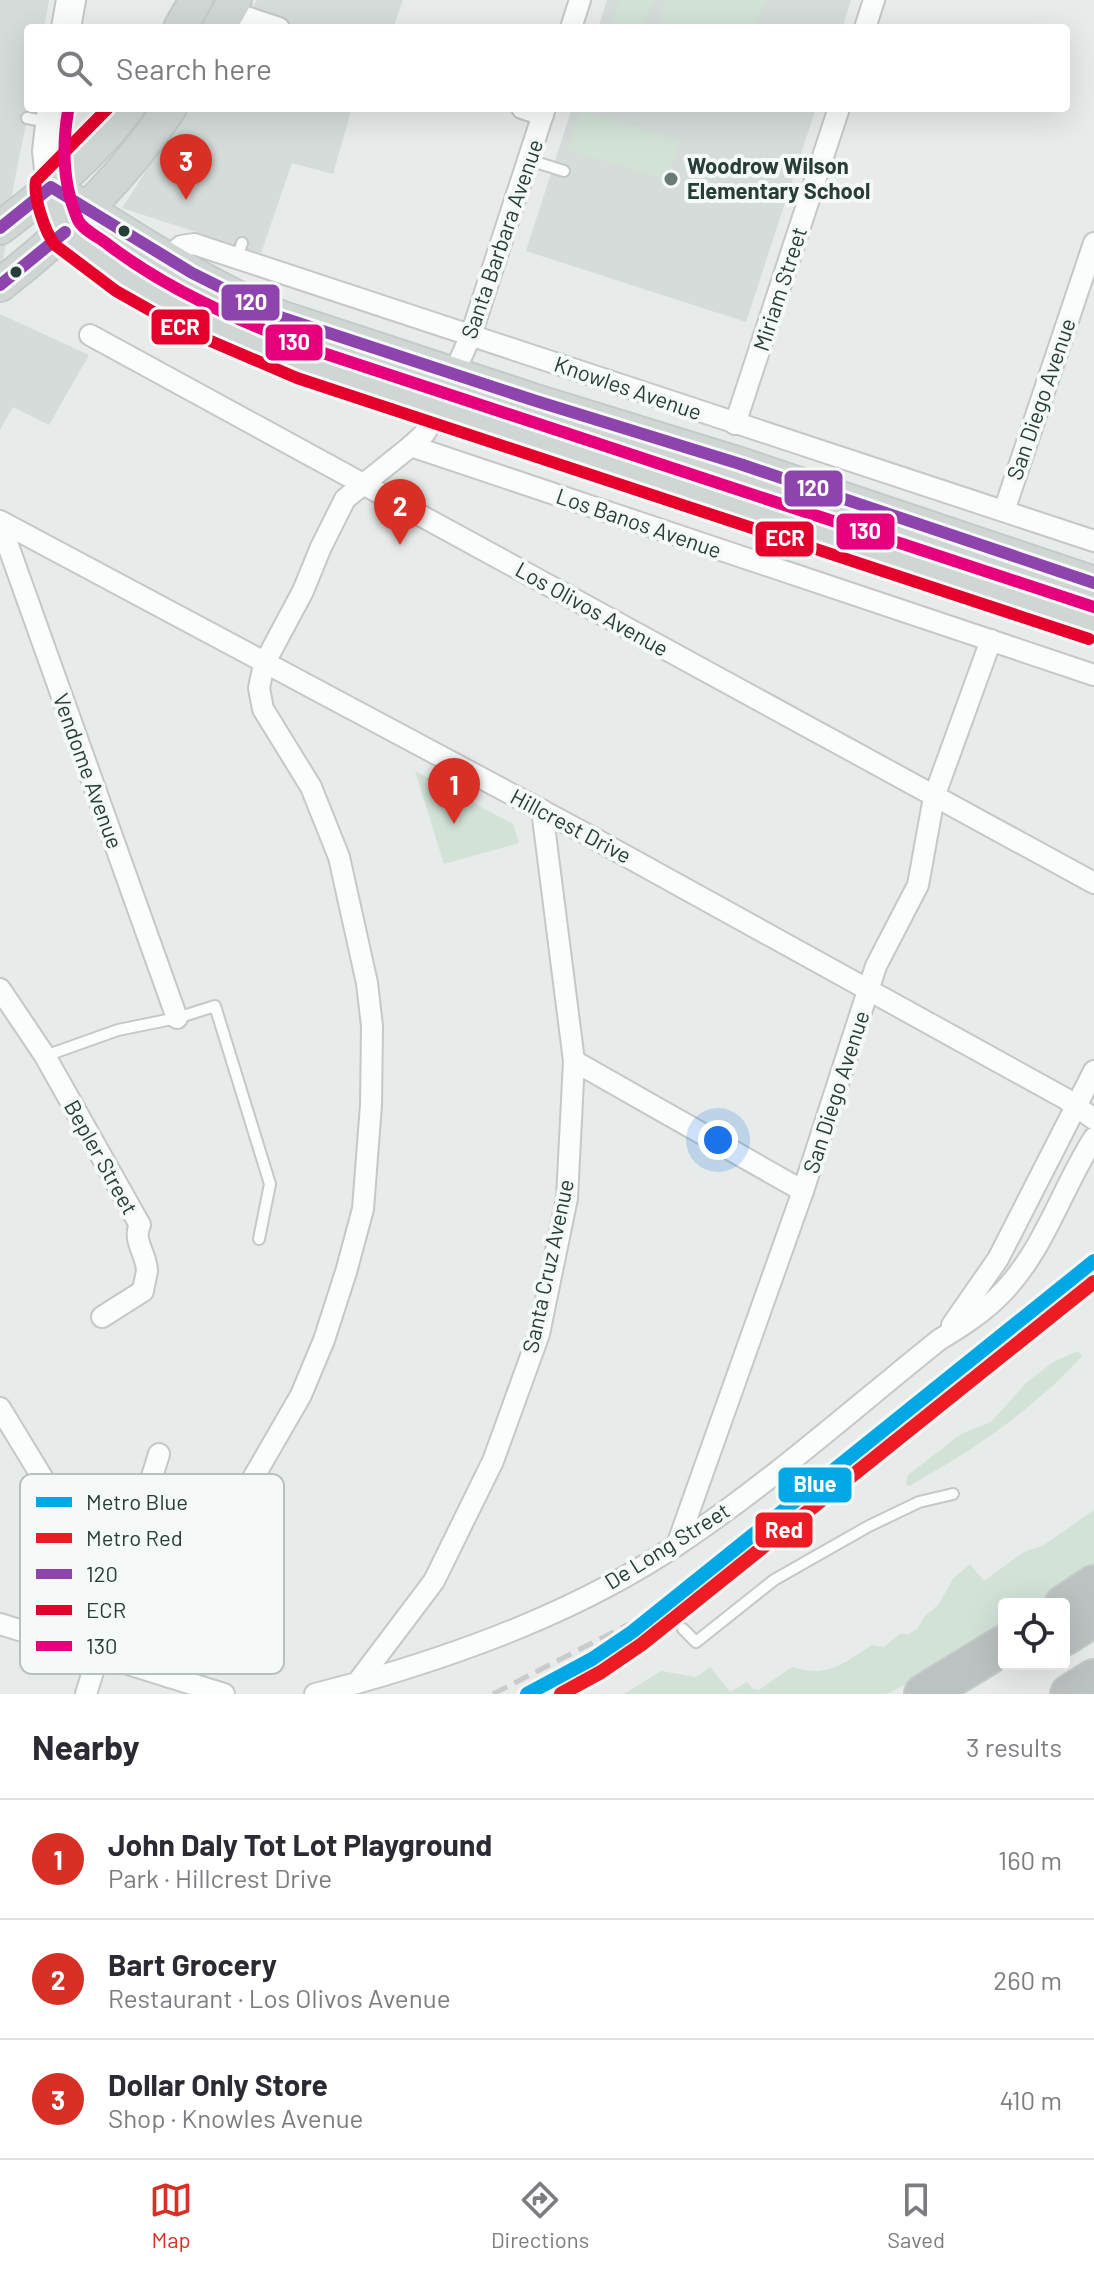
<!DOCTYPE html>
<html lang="en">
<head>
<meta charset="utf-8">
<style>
	:root { --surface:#fff; --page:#f7f7f7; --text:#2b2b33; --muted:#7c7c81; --line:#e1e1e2; --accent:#d93025 }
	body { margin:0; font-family:Barlow,sans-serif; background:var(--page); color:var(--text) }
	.controls { position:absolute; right:24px; bottom:24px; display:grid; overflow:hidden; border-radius:8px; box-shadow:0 8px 32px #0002 }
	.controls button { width:72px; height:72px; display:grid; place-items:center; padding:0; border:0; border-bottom:2px solid var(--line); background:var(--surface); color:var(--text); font:40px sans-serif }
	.you { position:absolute; left:718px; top:1140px; width:28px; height:28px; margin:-20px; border:6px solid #fff; border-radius:50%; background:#1a73e8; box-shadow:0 0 0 12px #1a73e833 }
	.badge { display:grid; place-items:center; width:52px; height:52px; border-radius:50%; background:var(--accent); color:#fff; font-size:26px; font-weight:700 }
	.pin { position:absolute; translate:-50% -66px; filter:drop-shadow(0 2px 4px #0008) }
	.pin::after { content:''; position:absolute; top:42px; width:28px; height:24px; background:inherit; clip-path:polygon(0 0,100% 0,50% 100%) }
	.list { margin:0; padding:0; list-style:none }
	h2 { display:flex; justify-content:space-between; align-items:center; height:104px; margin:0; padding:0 32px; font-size:34px }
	h2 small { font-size:26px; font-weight:400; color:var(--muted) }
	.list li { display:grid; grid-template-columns:52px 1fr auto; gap:24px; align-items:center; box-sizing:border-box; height:120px; padding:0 32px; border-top:2px solid var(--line) }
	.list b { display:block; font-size:30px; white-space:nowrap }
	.list p { margin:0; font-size:26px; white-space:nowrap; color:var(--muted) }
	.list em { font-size:26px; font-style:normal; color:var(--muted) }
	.icon { flex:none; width:44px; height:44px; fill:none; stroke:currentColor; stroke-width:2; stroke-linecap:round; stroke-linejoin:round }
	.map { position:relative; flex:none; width:1094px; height:1694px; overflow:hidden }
	.search { position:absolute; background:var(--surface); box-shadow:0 8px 32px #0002; left:24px; right:24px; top:24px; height:88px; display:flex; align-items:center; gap:20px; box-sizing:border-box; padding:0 28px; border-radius:8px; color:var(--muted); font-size:30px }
	.sheet { height:464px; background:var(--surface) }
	nav { display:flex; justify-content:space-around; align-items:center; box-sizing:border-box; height:112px; border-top:2px solid var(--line); background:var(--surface); font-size:22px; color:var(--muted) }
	nav a { display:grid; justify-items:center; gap:4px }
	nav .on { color:var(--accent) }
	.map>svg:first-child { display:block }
</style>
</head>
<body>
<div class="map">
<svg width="1094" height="1694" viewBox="0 0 1094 1694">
	<rect width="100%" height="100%" fill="#e7ebe9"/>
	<g fill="#d5dcd9">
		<polygon points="0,0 49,0 44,28 28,28 29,108 14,183 0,282"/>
		<polygon points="257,0 403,0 393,28 239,28"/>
		<polygon points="607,0 851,0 842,28 598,28"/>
		<polygon points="187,108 352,108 333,174 292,163 261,253 122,208"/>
		<polygon points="572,108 816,108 746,322 526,251"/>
		<polygon points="0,314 89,355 49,425 13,407 0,430"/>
	</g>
	<g fill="#d2e2d7">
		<polygon points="619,0 653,0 644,28 625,28 611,23"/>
		<polygon points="665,0 765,0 756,28 662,28 656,26"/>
		<polygon points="580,109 680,141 667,181 567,149"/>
		<polygon points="415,771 513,824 519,843 444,864"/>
		<path d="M1078 1351 1082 1356C1033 1410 972 1451 909 1486L906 1484 908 1475 961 1434 991 1422 1026 1383 1053 1362Z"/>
		<path d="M1094 1510V1573L1045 1604H1004V1629L948 1663 887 1694H624L661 1671 696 1677 710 1667 730 1692 747 1682 753 1689 759 1690 792 1667C829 1678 842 1664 872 1645L884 1647 900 1634H909L917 1629 924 1617 939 1604 953 1579 970 1564 984 1581 1024 1552 1044 1545Z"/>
	</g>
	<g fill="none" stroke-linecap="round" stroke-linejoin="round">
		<defs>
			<g id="service">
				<polyline points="27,118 48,122"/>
				<polyline points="529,160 564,171"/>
				<polyline points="237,258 242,243"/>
				<polyline points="45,1056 118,1030 177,1018 215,1006 270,1184 259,1239"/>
				<polyline points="683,1629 696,1642 774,1580 869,1526 919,1502 953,1494"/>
			</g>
			<g id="minor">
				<polyline points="228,11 279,28"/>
				<polyline points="571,28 580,0"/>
				<polyline points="865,28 874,0"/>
				<polyline points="522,108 543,115"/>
				<polyline points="166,260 181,246 194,244 1094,541"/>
				<polyline points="90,335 1094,883"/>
				<polyline points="735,424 839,108"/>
				<polyline points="411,446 1094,675"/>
				<polyline points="1004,511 1094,243"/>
				<polyline points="0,521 588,835 1066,1099 1094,1119"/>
				<polyline points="0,523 177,1018"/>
				<path d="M0 989 45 1056 140 1225C132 1240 147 1255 147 1271 146 1277 144 1284 143 1291L102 1317"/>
				<polyline points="574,1061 803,1191"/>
				<polyline points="952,1325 998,1259 1094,1071"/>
				<polyline points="0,1408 115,1597 169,1677"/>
				<polyline points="141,1514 208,1508 245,1492 301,1395 324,1340 346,1272 363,1209 371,1105 372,1026 367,983 339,857 311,787 263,709 259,688 264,664 303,591 321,547 345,499 411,446 425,433 438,409 471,335 545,108"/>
				<polyline points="677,1545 803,1191 876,966 918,885 934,797 991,640"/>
				<polyline points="115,1597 159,1454"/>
				<polyline points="0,1624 224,1694"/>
				<path d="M357 1683C469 1651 582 1609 680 1543 771 1482 854 1408 939 1340 962 1326 984 1312 1003 1292 1045 1248 1062 1188 1094 1138"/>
				<polyline points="86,1694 98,1655"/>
				<polyline points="315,1694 357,1683 434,1581 493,1461 539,1334 567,1198 574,1061 542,810"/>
			</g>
			<g id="secondary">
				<polyline points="66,28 71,0"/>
				<polyline points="51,187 47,151 52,108"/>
			</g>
			<g id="primary">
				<polyline points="180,28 196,0"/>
				<polyline points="219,28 235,0"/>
				<polyline points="51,187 65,232 124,277 158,298 265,349 438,409 1094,624"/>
				<path d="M51 187C127 233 198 283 280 317L536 401 740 464 1094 583"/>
				<path d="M0 228C46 193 93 155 128 108"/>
				<path d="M0 285C66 234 123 178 170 108"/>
			</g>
			<g id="motorway">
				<polyline points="1064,1605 1094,1585"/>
				<polyline points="1064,1636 1094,1617"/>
				<polyline points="924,1694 1004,1645"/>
				<polyline points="1070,1694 1094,1679"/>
			</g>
		</defs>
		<use href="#service" stroke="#c4c8c6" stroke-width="14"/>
		<use href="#minor" stroke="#c4c8c6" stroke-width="24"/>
		<use href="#secondary" stroke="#c2c8c6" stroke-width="32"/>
		<use href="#primary" stroke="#c3cac8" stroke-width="36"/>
		<use href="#motorway" stroke="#c3cac8" stroke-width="42"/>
		<use href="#service" stroke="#fbfcfc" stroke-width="10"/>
		<use href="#minor" stroke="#fbfcfc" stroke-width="20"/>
		<use href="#secondary" stroke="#fbfcfc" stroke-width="28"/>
		<use href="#primary" stroke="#cfd6d4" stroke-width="32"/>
		<use href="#motorway" stroke="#bcc2c1" stroke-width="38"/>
		<polyline stroke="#c8ccca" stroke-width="5" stroke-dasharray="16 8" stroke-linecap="butt" points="493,1694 668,1604"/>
		<defs>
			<g id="bus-1">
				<polyline points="0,228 51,187 192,273 280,317 536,401 740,464 1094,583"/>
				<polyline points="0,285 65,232"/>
			</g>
			<path id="bus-2" d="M108 108 36 181C33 197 45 232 55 245L116 291 185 330 297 378 1089 639"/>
			<path id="bus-3" d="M68 111C62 147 63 186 78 220 82 229 98 237 106 243 167 290 236 319 308 348L1094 607"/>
		</defs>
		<use href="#bus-1" stroke="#f5f9f7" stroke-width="18"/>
		<use href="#bus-2" stroke="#f5f9f7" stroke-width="18"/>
		<use href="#bus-3" stroke="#f5f9f7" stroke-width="18"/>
		<use href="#bus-1" stroke="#8e44ad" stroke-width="12"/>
		<use href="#bus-2" stroke="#e4002b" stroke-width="12"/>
		<use href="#bus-3" stroke="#e5007d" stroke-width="12"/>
		<defs>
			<polyline id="metro-1" points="527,1694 592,1659 632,1632 1094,1261"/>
			<polyline id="metro-2" points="561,1694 601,1672 642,1644 1094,1282"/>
		</defs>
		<use href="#metro-1" stroke="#f5f9f7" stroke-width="20"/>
		<use href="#metro-2" stroke="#f5f9f7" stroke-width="20"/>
		<use href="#metro-1" stroke="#02a8e6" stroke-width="14"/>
		<use href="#metro-2" stroke="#ed1c24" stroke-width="14"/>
	</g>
	<circle fill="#6a7a76" stroke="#f5f9f7" stroke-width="3" cx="671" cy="179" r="8"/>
	<g fill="#263d38" stroke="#f5f9f7" stroke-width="3">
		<circle cx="124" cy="231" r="7"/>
		<circle cx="16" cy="272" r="7"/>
	</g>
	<g text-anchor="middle" stroke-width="8" stroke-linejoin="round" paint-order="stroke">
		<g font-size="22" font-weight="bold" fill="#263d38" stroke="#f5f9f7" text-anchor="start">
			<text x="687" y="174">Woodrow Wilson<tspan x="687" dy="25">Elementary School</tspan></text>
		</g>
		<g font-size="22" fill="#263d38" stroke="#f5f9f7">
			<text transform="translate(502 239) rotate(-71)" y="8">Santa Barbara Avenue</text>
			<text transform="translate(780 289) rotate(-72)" y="8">Miriam Street</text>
			<text transform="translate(628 388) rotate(19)" y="8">Knowles Avenue</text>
			<text transform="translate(1041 399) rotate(-71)" y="8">San Diego Avenue</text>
			<text transform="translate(639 523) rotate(19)" y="8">Los Banos Avenue</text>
			<text transform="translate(592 609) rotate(29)" y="8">Los Olivos Avenue</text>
			<text transform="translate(88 771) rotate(70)" y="8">Vendome Avenue</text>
			<text transform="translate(571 826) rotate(28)" y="8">Hillcrest Drive</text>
			<text transform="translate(836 1092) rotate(-72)" y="8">San Diego Avenue</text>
			<text transform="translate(101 1157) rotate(61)" y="8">Bepler Street</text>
			<text transform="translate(548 1266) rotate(-78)" y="8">Santa Cruz Avenue</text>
			<text transform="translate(667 1546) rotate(-32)" y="8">De Long Street</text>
		</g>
	</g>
	<rect x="20" y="1474" width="264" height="200" rx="12" fill="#f5f9f7" stroke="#b7c1be" stroke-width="2"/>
	<rect x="36" y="1497" width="36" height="10" fill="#02a8e6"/>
	<rect x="36" y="1533" width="36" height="10" fill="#ed1c24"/>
	<rect x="36" y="1569" width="36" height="10" fill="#8e44ad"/>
	<rect x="36" y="1605" width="36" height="10" fill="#e4002b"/>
	<rect x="36" y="1641" width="36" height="10" fill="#e5007d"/>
	<g font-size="22" fill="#263d38">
		<text x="86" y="1510">Metro Blue</text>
		<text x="86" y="1546">Metro Red</text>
		<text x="86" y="1582">120</text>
		<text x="86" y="1618">ECR</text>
		<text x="86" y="1654">130</text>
	</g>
	<g stroke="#f5f9f7" stroke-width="3">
		<rect x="220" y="283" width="61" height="39" rx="8" fill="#8e44ad"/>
		<rect x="150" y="308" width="61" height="38" rx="8" fill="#e4002b"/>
		<rect x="264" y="323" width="60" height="39" rx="8" fill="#e5007d"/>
		<rect x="783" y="469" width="61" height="39" rx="8" fill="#8e44ad"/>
		<rect x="835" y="512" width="61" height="39" rx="8" fill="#e5007d"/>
		<rect x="754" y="520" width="61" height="38" rx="8" fill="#e4002b"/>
		<rect x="777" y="1466" width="76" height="38" rx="8" fill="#02a8e6"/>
		<rect x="754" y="1511" width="60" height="38" rx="8" fill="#ed1c24"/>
	</g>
	<g font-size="22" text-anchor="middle" font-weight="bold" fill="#fff">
		<text x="251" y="310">120</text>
		<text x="180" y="335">ECR</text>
		<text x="294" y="350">130</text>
		<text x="813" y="496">120</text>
		<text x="865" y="539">130</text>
		<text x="785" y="546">ECR</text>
		<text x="815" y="1492">Blue</text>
		<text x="784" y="1538">Red</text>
	</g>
</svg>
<div class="controls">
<button><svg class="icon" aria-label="locate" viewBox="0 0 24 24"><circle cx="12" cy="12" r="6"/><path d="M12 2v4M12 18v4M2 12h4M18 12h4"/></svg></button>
</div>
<div class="you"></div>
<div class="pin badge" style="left:454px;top:824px">1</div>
<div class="pin badge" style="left:400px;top:545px">2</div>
<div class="pin badge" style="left:186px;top:200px">3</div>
<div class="search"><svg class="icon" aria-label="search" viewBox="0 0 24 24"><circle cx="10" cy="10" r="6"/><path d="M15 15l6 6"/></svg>Search here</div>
</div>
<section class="sheet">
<h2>Nearby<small>3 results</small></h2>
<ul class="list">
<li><span class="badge">1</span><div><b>John Daly Tot Lot Playground</b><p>Park · Hillcrest Drive</p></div><em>160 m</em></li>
<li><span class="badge">2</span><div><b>Bart Grocery</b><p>Restaurant · Los Olivos Avenue</p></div><em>260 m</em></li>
<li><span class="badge">3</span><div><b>Dollar Only Store</b><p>Shop · Knowles Avenue</p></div><em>410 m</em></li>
</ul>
</section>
<nav>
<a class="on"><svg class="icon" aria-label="map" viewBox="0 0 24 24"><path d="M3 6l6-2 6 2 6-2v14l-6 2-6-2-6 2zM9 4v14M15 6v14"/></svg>Map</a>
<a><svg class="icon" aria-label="directions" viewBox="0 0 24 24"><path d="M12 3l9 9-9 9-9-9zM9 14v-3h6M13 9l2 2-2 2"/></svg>Directions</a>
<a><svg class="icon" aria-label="saved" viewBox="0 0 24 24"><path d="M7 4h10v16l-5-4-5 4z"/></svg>Saved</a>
</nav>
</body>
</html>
